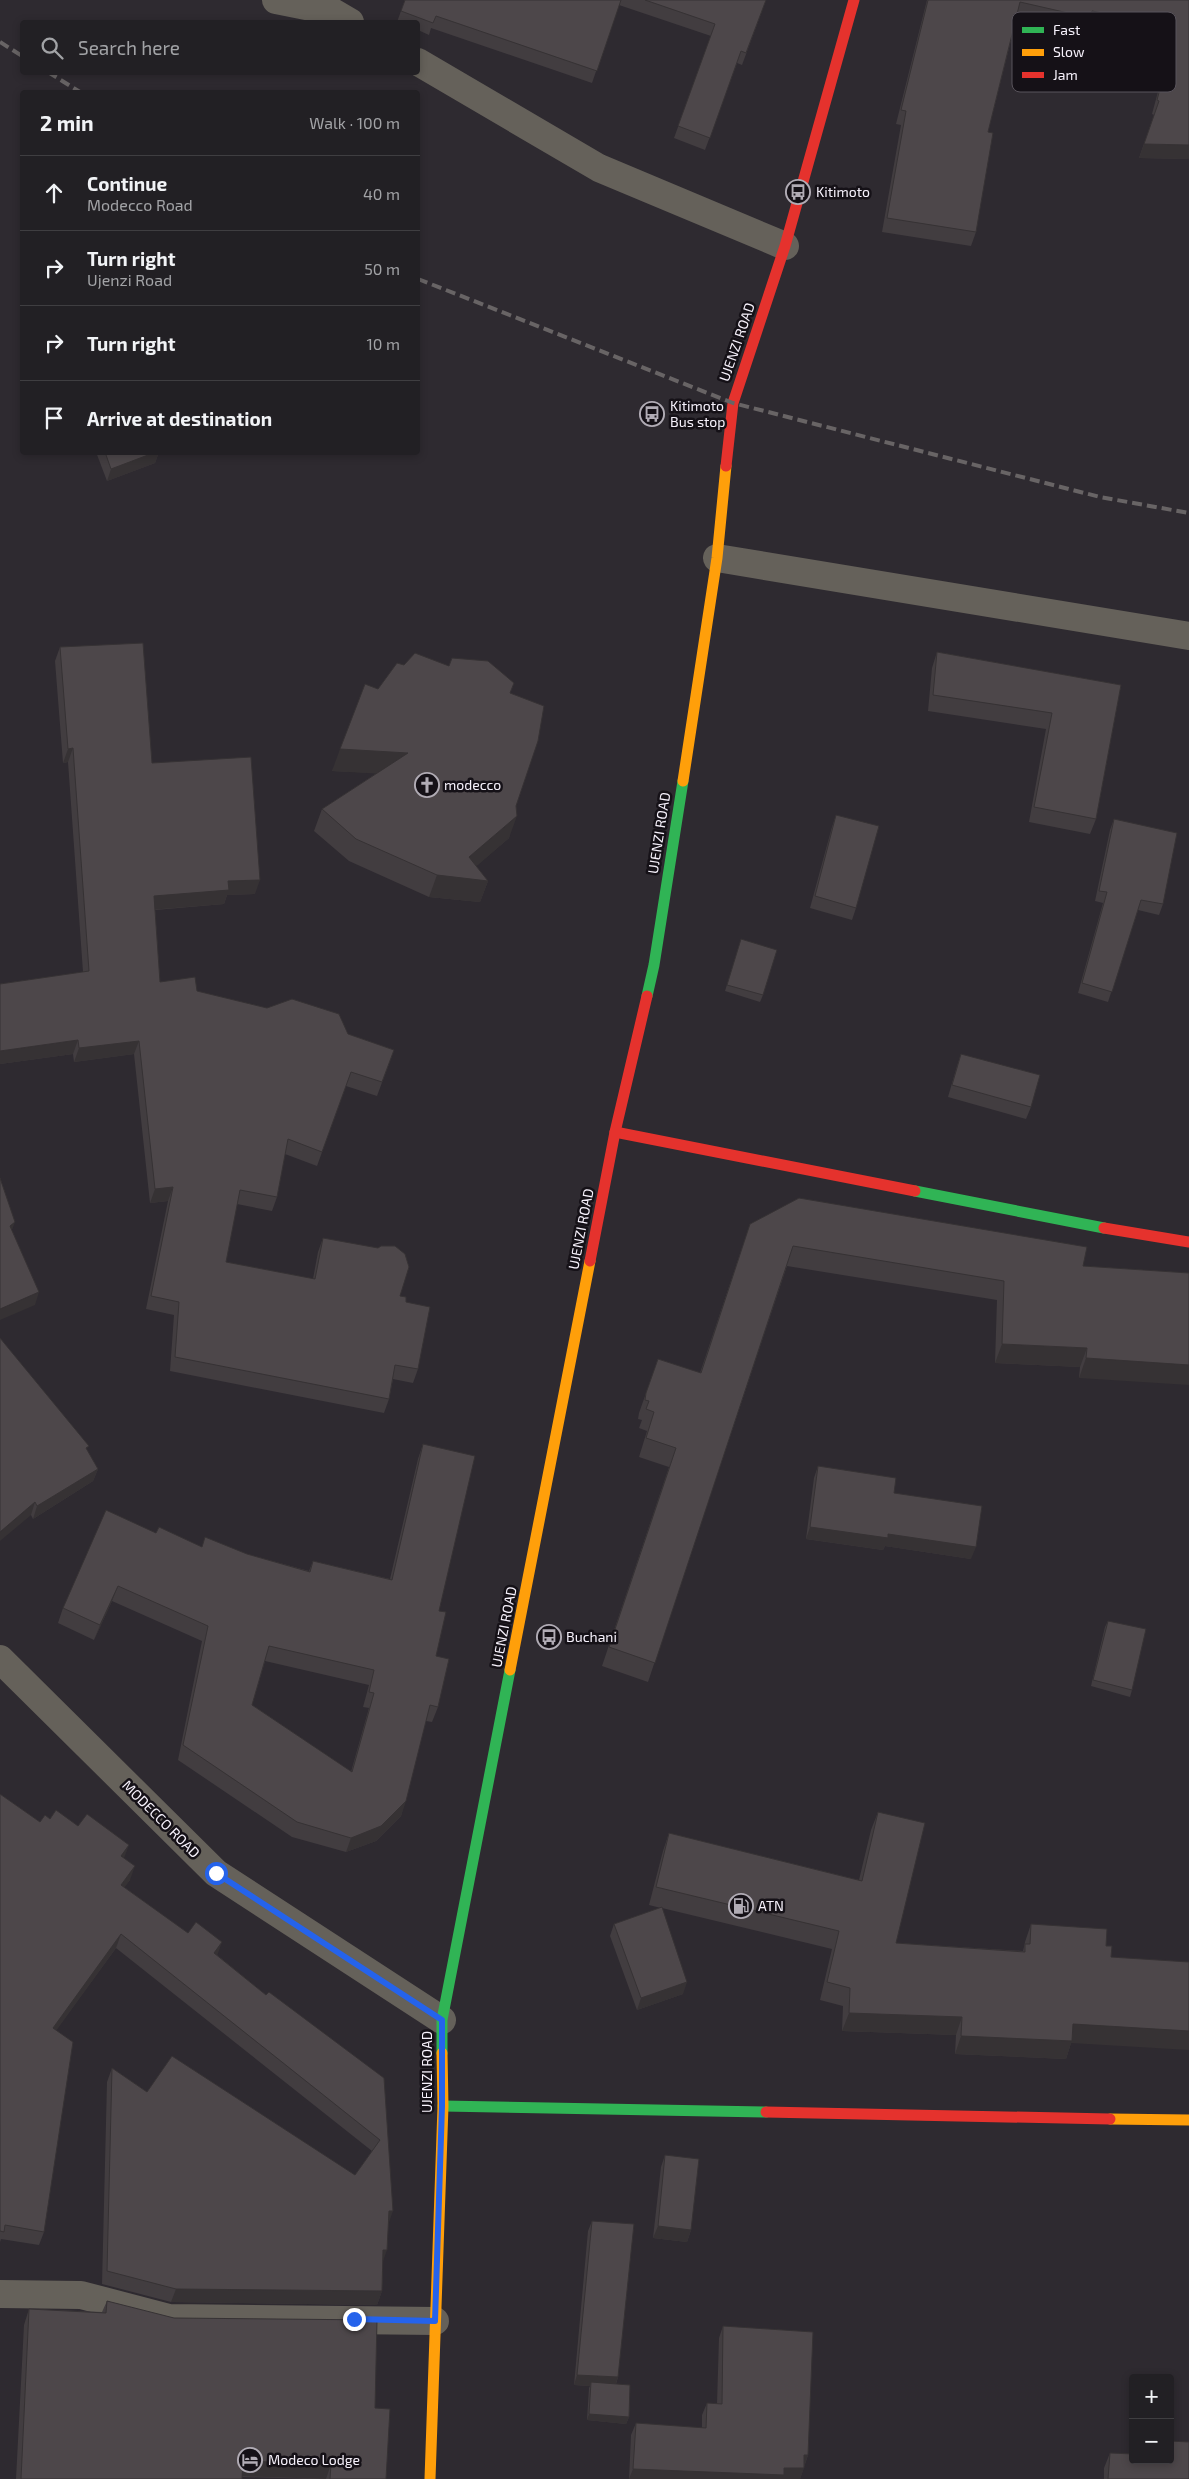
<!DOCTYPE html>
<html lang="en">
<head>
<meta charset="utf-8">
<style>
	:root { --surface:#222024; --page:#2a282c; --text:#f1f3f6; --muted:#a2a3a6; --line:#3f3e41 }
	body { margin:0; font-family:"Exo 2",sans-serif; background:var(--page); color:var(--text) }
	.controls { position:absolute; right:15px; bottom:15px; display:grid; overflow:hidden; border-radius:5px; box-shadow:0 2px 8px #0003 }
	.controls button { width:45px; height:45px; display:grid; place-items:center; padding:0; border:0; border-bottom:1px solid var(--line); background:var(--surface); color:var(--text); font:25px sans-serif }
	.stop { position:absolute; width:15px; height:15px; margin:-11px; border:4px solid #2563eb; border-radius:50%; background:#fff }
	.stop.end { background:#2563eb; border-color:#fff; box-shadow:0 1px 5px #0008 }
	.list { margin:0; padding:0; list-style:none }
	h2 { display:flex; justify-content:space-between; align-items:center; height:65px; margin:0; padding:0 20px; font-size:21px }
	h2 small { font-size:16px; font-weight:400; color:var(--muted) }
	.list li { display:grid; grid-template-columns:32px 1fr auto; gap:15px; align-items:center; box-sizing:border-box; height:75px; padding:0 20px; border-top:1px solid var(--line) }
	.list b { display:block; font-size:19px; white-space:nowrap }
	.list p { margin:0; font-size:16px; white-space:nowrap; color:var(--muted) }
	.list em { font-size:16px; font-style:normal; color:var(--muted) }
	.icon { flex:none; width:28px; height:28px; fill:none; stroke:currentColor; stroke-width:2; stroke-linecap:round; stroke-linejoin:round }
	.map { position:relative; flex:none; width:1189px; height:2479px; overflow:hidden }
	.search { position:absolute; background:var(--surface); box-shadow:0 2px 8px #0003; left:20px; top:20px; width:400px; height:55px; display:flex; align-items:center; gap:12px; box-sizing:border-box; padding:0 18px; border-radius:5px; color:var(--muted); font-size:19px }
	.panel { position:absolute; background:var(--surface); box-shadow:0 2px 8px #0003; left:20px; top:90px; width:400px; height:365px; border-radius:5px }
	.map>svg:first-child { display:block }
</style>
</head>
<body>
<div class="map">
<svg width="1189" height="2479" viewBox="0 0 1189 2479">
	<rect width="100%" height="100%" fill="#2e2a30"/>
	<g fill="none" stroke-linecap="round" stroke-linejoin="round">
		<g stroke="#65615a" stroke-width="28">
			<polyline points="276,0 331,11 350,22"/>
			<polyline points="418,62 599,168 785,246"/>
			<polyline points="717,558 1189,636"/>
			<polyline points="0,1659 216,1873 442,2020"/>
			<polyline points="0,2294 81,2295 169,2318 435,2321"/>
		</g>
		<g stroke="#30b455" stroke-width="11">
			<polyline points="647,996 654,965 683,781"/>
			<polyline points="915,1191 1104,1228"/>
			<polyline points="442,2053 442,2020 510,1670"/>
			<polyline points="443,2106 766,2112"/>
		</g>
		<g stroke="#ff9f0a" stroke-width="11">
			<polyline points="683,781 717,558 726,466"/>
			<polyline points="510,1670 590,1261"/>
			<polyline points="1110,2119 1189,2120"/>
			<polyline points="430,2479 443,2106 442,2053"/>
		</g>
		<g stroke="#e5322d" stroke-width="11">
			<polyline points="726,466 733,403 785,246 854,0"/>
			<polyline points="615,1132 915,1191"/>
			<polyline points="1104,1228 1189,1242"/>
			<polyline points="590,1261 615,1132 647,996"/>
			<polyline points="766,2112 1110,2119"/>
		</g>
		<g stroke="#686465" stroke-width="4" stroke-dasharray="10 5" stroke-linecap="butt">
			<polyline points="0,42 22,56"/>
			<polyline points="48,72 80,92"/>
			<polyline points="418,279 733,403 1100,497 1189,513"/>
		</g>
	</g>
	<g fill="#423d40" fill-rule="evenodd">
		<polygon points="405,0 766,0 742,65 737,63 705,150 674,138 711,36 619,5 592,83 431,28 429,35 418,30 418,22 397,22"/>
		<polygon points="927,0 1189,0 1189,159 1139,158 1154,115 1152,114 1170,47 1103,28 1088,25 1085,32 1017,16 988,132 976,232 971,246 882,232 901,125 896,124"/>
		<polygon points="96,452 159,452 155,463 107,481"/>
		<polygon points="60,647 255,894 227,895 224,904 155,910 160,982 197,991 348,1034 394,1050 377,1096 346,1086 317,1166 285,1154 277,1197 272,1211 237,1204 226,1262 313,1279 318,1252 323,1238 400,1296 406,1302 418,1369 413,1383 393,1379 389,1399 384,1413 170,1371 174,1315 146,1309 168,1201 150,1203 134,1054 74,1062 73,1054 0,1064 0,984 83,972 68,762 63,763 55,661"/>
		<polygon points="937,652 1121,685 1096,819 1090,834 1029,822 1046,729 928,711 932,668"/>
		<polygon points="378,689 510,693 516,806 509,838 476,866 488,881 480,902 429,897 349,861 314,831 322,809 377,773 332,771"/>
		<polygon points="836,815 856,908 852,920 810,908 832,827"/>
		<polygon points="1114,819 1163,904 1159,915 1138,910 1108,1002 1078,993 1103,903 1095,901 1110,830"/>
		<polygon points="739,946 763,995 760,1002 725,991"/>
		<polygon points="961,1054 1031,1107 1026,1119 948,1097 957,1066"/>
		<polygon points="750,1224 1083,1266 1189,1273 1079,1378 1080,1367 995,1363 997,1300 787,1266 648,1682 602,1666 669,1467 639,1457 647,1431 639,1428 642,1420 638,1419 639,1413 658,1359 700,1373"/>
		<polygon points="0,1338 87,1451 98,1469 93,1481 33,1519 31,1515"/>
		<path d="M423 1444 439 1611 436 1656 438 1707 432 1722 426 1721 401 1816 376 1841 346 1852 292 1837 178 1760 202 1641 112 1601 94 1640 58 1623 63 1608 202 1547 247 1554 309 1571 313 1561 390 1579 418 1459ZM265 1661 369 1685 363 1707 369 1708 351 1772 252 1705Z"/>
		<polygon points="818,1466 894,1493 971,1559 885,1546 883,1550 806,1539 814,1478"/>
		<polygon points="1108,1621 1132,1690 1130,1697 1091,1686 1105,1627"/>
		<polygon points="0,1794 40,1822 50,1819 124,1858 130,1880 124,1887 217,1955 266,1995 384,2078 388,2225 383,2261 382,2291 377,2305 171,2302 102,2284 107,2082 112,2068 147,2092 355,2175 372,2151 116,1948 56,2030 44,2232 39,2245 1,2239 0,2242"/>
		<polygon points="878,1812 896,1943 1023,1951 1024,1947 1025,1942 1031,1924 1071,2043 1066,2059 955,2054 956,2035 842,2031 843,2006 820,2000 832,1949 662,1908 683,1994 637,2010 610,1936 614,1924 661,1908 649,1905 663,1851 669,1833 859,1880 871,1830"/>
		<polygon points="665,2155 691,2230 687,2242 653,2238 661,2167"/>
		<polygon points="592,2221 618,2377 616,2384 629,2417 626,2424 587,2420 589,2388 590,2386 574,2385 588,2231"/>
		<polygon points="107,2301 375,2408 386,2479 313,2479 242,2477 242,2479 16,2479 24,2325 29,2309 102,2312"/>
		<polygon points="723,2326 808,2455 800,2479 629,2479 631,2435 636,2423 702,2428 702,2415 707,2403 717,2404 719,2338"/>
		<polygon points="1110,2453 1133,2460 1189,2479 1104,2479 1104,2468"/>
	</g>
	<g fill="#363234">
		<polygon points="1144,144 1189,145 1189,159 1139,158"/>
		<polygon points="156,452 159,452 155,463 107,481 111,469"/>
		<polygon points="73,748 68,762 63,763 68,749"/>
		<polygon points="340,749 408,753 401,775 332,771"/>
		<polygon points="517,816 509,838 463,878 488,881 480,902 429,897 437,875 469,857"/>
		<polygon points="260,880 255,894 227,895 224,904 149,910 154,896 228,881"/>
		<polygon points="78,1040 73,1054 0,1064 0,1051"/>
		<polygon points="139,1041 134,1054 74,1062 79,1048"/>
		<polygon points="173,1187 168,1201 150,1203 155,1189"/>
		<polygon points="15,1222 10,1235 10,1226"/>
		<polygon points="39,1292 35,1305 0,1320 0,1309"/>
		<polygon points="1002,1344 1087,1348 1080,1367 995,1363"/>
		<polygon points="1086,1358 1189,1365 1189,1385 1079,1378"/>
		<polygon points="98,1469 93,1481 33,1519 37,1506"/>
		<polygon points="35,1502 31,1515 0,1541 0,1532"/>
		<polygon points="810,1527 888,1534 976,1547 971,1559 885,1546 883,1550 806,1539"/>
		<polygon points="118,1586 112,1601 94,1640 100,1625"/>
		<polygon points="406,1801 401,1816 376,1841 346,1852 351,1838"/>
		<polygon points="129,1845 124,1858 121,1856"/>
		<polygon points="135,1866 130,1880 116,1899 121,1885"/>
		<polygon points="121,1934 116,1948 48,2042 53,2028"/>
		<polygon points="222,1942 217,1956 214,1953"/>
		<polygon points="687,1982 683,1994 637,2010 641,1998"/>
		<polygon points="849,2013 962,2017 956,2035 842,2031"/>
		<polygon points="1073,2024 1189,2031 1189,2050 1071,2043 1066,2059 955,2054 961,2036"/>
		<polygon points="389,2211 393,2211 388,2225"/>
		<polygon points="658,2226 691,2230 687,2242 653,2238"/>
		<polygon points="383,2250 387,2250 382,2264"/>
		<polygon points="176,2289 382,2291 377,2305 171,2302"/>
		<polygon points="577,2375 618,2377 615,2386 591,2382 590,2386 574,2385"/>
		<polygon points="589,2414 629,2417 626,2424 587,2420"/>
		<polygon points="804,2455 808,2455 804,2467"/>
		<polygon points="243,2461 331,2464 326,2479 237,2476"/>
		<polygon points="784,2468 804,2468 800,2479 629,2479 633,2469"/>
	</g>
	<g fill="#4d474a" stroke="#363234" fill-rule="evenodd">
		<polygon points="405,0 621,0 597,71 436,16 433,23 401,11"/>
		<polygon points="645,0 766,0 746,53 741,51 710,138 678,126 715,24"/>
		<polygon points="928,0 1189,0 1189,145 1144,144 1159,101 1157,100 1175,33 1108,14 1092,11 1090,18 1020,2 988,132 993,133 976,232 887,218 906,111 901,110"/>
		<polygon points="105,452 156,452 111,469"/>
		<polygon points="143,643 152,763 251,757 260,880 228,881 229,890 154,896 160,982 195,977 197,991 267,1008 292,999 339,1014 348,1034 394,1050 382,1082 351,1072 322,1152 288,1139 277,1197 240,1190 226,1262 315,1279 323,1238 378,1248 381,1246 395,1246 405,1254 409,1267 400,1296 406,1297 406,1302 430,1307 418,1369 395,1365 389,1399 175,1357 179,1302 151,1296 173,1187 155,1189 139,1041 79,1048 78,1040 0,1051 0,984 89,971 73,748 68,749 60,647"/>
		<polygon points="937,652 1121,685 1096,819 1034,807 1052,713 933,695"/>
		<polygon points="415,653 449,666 452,658 488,661 514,683 510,693 544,706 538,741 516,806 517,816 469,857 488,881 437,875 356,839 322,809 408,753 340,749 365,684 378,689 397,663 404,665"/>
		<polygon points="836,815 879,826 856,908 815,896"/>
		<polygon points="1114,819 1177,833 1163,904 1141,900 1112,992 1082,983 1107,892 1099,891"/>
		<polygon points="741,939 777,950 763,995 727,985"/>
		<polygon points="961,1054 1040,1075 1031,1107 952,1085"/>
		<polygon points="0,1178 15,1222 10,1226 39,1292 0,1309"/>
		<polygon points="799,1198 1087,1247 1083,1266 1189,1273 1189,1365 1086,1358 1087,1348 1002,1344 1004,1281 793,1246 655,1663 609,1647 676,1448 646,1438 654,1412 646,1409 649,1401 645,1400 646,1393 658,1359 701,1373 750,1224"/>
		<polygon points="0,1338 89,1446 86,1448 98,1469 37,1506 35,1502 0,1532"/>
		<path d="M423 1444 475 1456 439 1611 446 1612 436 1656 449 1659 438 1707 430 1705 406 1801 381 1826 351 1838 297 1822 183 1745 208 1626 118 1586 100 1625 63 1608 106 1510 156 1533 159 1527 202 1547 205 1537 247 1554 310 1572 313 1561 392 1580ZM269 1646 374 1670 369 1692 374 1693 352 1772 252 1705Z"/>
		<polygon points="818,1466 896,1478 894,1493 982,1506 976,1547 888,1534 888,1538 810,1527"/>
		<polygon points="1108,1621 1146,1629 1132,1690 1093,1680"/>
		<polygon points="0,1794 40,1822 45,1815 50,1819 56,1810 78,1826 87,1814 129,1845 121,1856 135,1866 121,1885 188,1933 196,1922 222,1942 214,1953 266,1995 269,1992 384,2078 393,2211 389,2211 387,2250 383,2250 382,2291 176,2289 107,2271 112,2068 147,2092 172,2056 355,2175 380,2140 121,1934 53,2028 73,2042 44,2232 5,2225 4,2232 0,2231"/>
		<polygon points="878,1812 925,1823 896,1943 1025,1952 1025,1944 1030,1944 1031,1924 1107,1929 1106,1946 1112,1946 1111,1957 1189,1962 1189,2031 1073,2024 1072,2041 961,2036 962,2017 849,2013 850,1988 827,1982 839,1931 656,1887 669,1833 862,1881"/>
		<polygon points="662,1907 687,1982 641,1998 614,1924"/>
		<polygon points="665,2155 699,2159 691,2230 658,2226"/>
		<polygon points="592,2221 634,2224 618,2377 577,2375"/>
		<polygon points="107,2301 174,2318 377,2320 375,2408 390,2409 386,2479 330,2479 331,2464 243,2461 242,2479 21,2479 29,2309 106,2313"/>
		<polygon points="723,2326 813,2332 808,2455 804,2455 804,2468 784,2468 784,2475 633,2469 636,2423 706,2428 707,2403 722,2404"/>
		<polygon points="591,2382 630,2385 629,2417 589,2414"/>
		<polygon points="1170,2441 1189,2442 1189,2479 1108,2479 1110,2453 1133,2454 1133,2460 1170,2460"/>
	</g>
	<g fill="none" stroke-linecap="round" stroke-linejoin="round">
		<polyline stroke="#2563eb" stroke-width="6" points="216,1873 442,2020 442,2106 435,2321 354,2319"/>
	</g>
	<defs>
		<symbol id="bus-ring" viewBox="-11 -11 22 22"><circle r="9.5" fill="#151117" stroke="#b1acb5" stroke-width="1.5"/><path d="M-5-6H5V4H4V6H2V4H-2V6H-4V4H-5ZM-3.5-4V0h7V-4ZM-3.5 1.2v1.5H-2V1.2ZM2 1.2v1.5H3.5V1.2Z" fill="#b1acb5"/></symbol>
		<symbol id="church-ring" viewBox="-11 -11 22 22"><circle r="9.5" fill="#151117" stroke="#b1acb5" stroke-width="1.5"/><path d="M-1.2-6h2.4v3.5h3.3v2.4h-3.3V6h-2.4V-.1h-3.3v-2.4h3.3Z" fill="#b1acb5"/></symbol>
		<symbol id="fuel-ring" viewBox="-11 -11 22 22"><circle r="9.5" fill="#151117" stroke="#b1acb5" stroke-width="1.5"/><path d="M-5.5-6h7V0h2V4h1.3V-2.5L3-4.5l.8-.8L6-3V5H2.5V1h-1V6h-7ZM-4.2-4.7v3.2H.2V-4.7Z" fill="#b1acb5"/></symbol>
		<symbol id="hotel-ring" viewBox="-11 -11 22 22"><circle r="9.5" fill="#151117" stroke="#b1acb5" stroke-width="1.5"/><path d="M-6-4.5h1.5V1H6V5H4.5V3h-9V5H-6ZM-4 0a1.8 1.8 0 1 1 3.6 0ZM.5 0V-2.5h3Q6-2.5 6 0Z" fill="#b1acb5"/></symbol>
	</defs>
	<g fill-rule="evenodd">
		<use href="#bus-ring" x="784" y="178" width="28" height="28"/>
		<use href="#bus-ring" x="638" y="400" width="28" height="28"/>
		<use href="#church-ring" x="413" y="771" width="28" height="28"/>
		<use href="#bus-ring" x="535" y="1623" width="28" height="28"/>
		<use href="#fuel-ring" x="727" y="1892" width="28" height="28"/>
		<use href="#hotel-ring" x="236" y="2446" width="28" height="28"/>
	</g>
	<g text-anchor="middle" stroke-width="5" stroke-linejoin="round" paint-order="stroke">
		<g font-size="14" fill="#f7f2fc" stroke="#151117" text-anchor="start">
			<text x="816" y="197">Kitimoto</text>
			<text x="670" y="411">Kitimoto<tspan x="670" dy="16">Bus stop</tspan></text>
			<text x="444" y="790">modecco</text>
			<text x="566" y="1642">Buchani</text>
			<text x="758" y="1911">ATN</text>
			<text x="268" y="2465">Modeco Lodge</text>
		</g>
		<g font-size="14" fill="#f7f2fc" stroke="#151117">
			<text transform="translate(737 342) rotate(-71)" y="5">UJENZI ROAD</text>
			<text transform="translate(659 833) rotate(-81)" y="5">UJENZI ROAD</text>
			<text transform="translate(581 1229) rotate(-79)" y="5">UJENZI ROAD</text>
			<text transform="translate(504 1627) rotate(-79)" y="5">UJENZI ROAD</text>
			<text transform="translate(161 1819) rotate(45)" y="5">MODECCO ROAD</text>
			<text transform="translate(427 2072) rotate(-90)" y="5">UJENZI ROAD</text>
		</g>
	</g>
	<rect x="1012" y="12" width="164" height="80" rx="8" fill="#151117" stroke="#59545c" stroke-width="1"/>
	<rect x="1022" y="27" width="22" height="6" fill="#30b455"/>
	<rect x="1022" y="49" width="22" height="7" fill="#ff9f0a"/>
	<rect x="1022" y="72" width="22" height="6" fill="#e5322d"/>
	<g font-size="14" fill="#f7f2fc">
		<text x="1053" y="35">Fast</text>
		<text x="1053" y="57">Slow</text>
		<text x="1053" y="80">Jam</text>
	</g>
</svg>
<div class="controls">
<button>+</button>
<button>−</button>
</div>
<div class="stop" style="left:216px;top:1873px"></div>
<div class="stop end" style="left:354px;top:2319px"></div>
<div class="search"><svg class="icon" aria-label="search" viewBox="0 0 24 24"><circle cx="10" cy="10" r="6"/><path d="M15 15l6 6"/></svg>Search here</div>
<section class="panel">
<h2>2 min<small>Walk · 100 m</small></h2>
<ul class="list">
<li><svg class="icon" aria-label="ahead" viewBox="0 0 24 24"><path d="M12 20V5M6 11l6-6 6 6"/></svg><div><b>Continue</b><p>Modecco Road</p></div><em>40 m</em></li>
<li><svg class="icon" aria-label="right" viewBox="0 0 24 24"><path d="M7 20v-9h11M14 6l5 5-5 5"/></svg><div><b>Turn right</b><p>Ujenzi Road</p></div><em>50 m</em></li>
<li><svg class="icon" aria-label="right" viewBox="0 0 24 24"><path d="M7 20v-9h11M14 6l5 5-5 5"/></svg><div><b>Turn right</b></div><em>10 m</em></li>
<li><svg class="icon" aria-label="arrive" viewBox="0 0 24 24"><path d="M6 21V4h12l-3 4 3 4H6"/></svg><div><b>Arrive at destination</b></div></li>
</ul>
</section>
</div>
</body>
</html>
